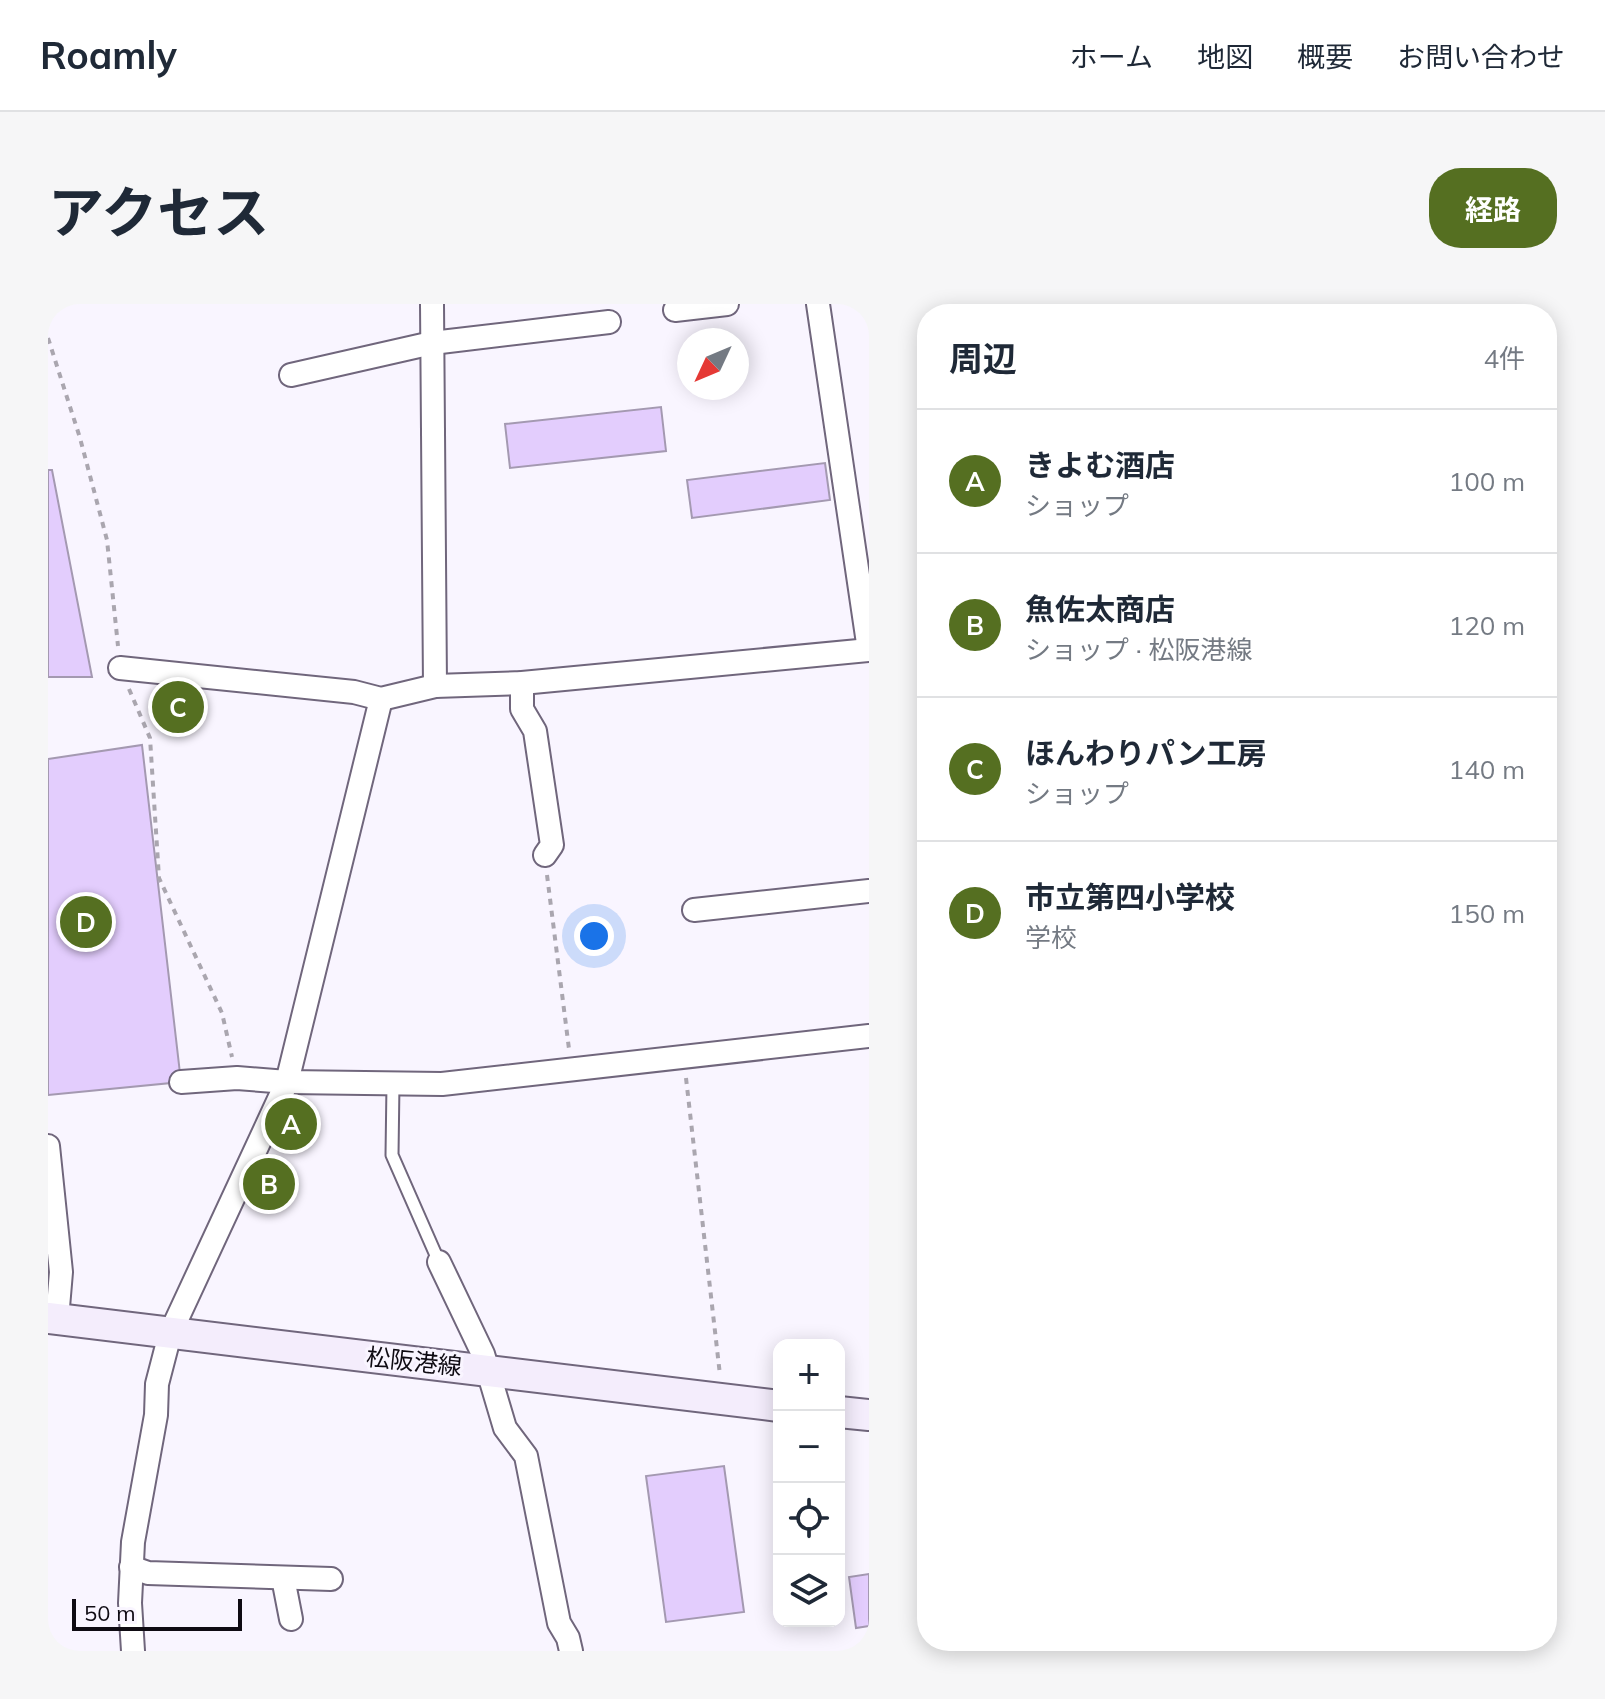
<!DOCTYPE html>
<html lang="ja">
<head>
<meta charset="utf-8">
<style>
	:root { --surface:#fff; --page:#f6f6f7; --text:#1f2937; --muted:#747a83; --line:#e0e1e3; --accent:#556f21 }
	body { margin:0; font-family:Mulish,"Noto Sans JP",sans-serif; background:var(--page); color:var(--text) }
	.controls { position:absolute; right:24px; bottom:24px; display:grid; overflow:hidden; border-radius:16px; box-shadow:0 4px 20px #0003 }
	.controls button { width:72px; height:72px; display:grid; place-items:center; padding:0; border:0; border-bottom:2px solid var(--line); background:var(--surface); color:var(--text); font:40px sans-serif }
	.compass { position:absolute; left:629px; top:24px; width:72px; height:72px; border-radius:50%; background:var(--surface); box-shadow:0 4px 20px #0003; rotate:226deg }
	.scale { position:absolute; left:24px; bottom:20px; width:170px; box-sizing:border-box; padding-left:8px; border:4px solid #0f0b13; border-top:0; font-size:22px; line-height:28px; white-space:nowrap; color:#0f0b13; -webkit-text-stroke:6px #f9f5ff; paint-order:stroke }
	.you { position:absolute; left:546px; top:632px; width:28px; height:28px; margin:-20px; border:6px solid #fff; border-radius:50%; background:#1a73e8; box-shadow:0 0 0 12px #1a73e833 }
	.badge { display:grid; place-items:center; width:52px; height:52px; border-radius:50%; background:var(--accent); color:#fff; font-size:26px; font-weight:700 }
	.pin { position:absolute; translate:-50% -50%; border:4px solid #fff; box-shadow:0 2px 8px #0006 }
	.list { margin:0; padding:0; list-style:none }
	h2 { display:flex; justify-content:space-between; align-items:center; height:104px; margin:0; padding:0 32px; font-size:34px }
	h2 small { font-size:26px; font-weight:400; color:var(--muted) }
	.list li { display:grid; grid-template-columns:52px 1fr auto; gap:24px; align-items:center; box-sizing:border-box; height:144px; padding:0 32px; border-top:2px solid var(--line) }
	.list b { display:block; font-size:30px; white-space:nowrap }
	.list p { margin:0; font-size:26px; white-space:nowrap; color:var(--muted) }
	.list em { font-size:26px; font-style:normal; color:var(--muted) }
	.icon { flex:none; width:44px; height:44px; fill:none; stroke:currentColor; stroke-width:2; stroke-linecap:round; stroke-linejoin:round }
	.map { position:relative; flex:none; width:821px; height:1347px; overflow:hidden; border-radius:32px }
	header { display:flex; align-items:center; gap:48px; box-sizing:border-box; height:112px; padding:0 40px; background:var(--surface); border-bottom:2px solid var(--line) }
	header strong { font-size:38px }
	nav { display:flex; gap:44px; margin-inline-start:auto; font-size:28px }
	.intro { display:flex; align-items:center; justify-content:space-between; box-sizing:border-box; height:192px; padding:0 48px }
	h1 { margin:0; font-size:56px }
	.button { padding:20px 36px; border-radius:32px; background:var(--accent); color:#fff; font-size:28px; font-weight:700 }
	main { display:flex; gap:48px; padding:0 48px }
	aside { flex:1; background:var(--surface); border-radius:32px; box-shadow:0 4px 20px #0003 }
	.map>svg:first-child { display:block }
</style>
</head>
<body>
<header>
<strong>Roamly</strong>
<nav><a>ホーム</a><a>地図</a><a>概要</a><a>お問い合わせ</a></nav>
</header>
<div class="intro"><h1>アクセス</h1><a class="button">経路</a></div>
<main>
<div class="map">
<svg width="821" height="1347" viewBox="0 0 821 1347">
	<rect width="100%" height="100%" fill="#f9f5ff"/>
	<g fill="#e3cdfd" stroke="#a499b1" stroke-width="2">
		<polygon points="613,103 618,147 462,164 457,120"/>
		<polygon points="777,159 782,196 644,214 639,176"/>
		<polygon points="0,166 4,166 44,373 0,373"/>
		<polygon points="94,441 133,778 0,791 0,455"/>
		<polygon points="676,1162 696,1308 618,1318 598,1172"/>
		<polygon points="821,1270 821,1322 808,1324 801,1273"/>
	</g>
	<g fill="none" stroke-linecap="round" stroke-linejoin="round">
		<defs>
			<polyline id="lane" points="345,780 344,851 391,958"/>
			<g id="street">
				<polyline points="384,0 387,382"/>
				<polyline points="770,0 821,346"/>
				<polyline points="627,6 679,0"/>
				<polyline points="243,71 384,39 561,18"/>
				<polyline points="72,364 306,388 333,395 387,382 474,379 821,346"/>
				<polyline points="474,379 474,405 487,427 504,541 497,551"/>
				<polyline points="646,606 821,587"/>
				<polyline points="133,778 189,774 239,778 394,780 821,732"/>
				<polyline points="0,842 13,968 9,1015"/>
				<polyline points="391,958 435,1050 457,1124 478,1152 511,1319 520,1334 523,1347"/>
				<polyline points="83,1263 100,1269 283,1275"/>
				<polyline points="235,1274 243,1315"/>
				<polyline points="85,1347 82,1299 85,1238 108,1111 109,1080 122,1030 239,778 333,395"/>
			</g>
			<g id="secondary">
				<polyline points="0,1014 731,1102"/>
				<polyline points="791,1108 821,1111"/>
			</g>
		</defs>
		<use href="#lane" stroke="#70667c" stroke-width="15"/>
		<use href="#street" stroke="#70667c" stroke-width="26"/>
		<use href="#secondary" stroke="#70667c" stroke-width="34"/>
		<g stroke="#aaa6af" stroke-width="4" stroke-dasharray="6 6" stroke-linecap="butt">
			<polyline points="0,34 32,134 59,236 70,342"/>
			<polyline points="81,385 102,434 111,574 174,709 184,753"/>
			<polyline points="499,571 521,745"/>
			<polyline points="638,774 672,1071"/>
		</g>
		<use href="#lane" stroke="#fff" stroke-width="11"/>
		<use href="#street" stroke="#fff" stroke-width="22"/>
		<use href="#secondary" stroke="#f4edfc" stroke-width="30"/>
	</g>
	<g text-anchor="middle" stroke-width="6" stroke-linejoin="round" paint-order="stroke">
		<g font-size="24" fill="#0f0b13" stroke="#f9f5ff">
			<text transform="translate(366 1058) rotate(6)" y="8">松阪港線</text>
		</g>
	</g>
</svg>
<div class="controls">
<button>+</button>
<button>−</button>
<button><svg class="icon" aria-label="locate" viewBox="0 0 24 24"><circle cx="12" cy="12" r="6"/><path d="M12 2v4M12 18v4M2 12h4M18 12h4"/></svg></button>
<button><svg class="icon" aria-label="layers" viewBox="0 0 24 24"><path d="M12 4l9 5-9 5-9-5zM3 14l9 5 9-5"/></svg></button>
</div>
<svg class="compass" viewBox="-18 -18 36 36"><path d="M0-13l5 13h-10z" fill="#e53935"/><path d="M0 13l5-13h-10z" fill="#747a83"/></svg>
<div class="scale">50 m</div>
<div class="you"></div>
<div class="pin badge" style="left:243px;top:820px">A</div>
<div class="pin badge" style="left:221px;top:880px">B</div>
<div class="pin badge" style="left:130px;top:403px">C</div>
<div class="pin badge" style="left:38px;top:618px">D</div>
</div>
<aside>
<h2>周辺<small>4件</small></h2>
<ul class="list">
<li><span class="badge">A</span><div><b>きよむ酒店</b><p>ショップ</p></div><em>100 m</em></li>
<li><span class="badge">B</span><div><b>魚佐太商店</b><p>ショップ · 松阪港線</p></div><em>120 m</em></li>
<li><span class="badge">C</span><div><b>ほんわりパン工房</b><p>ショップ</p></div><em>140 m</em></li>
<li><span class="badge">D</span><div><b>市立第四小学校</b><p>学校</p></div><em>150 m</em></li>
</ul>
</aside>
</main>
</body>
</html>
